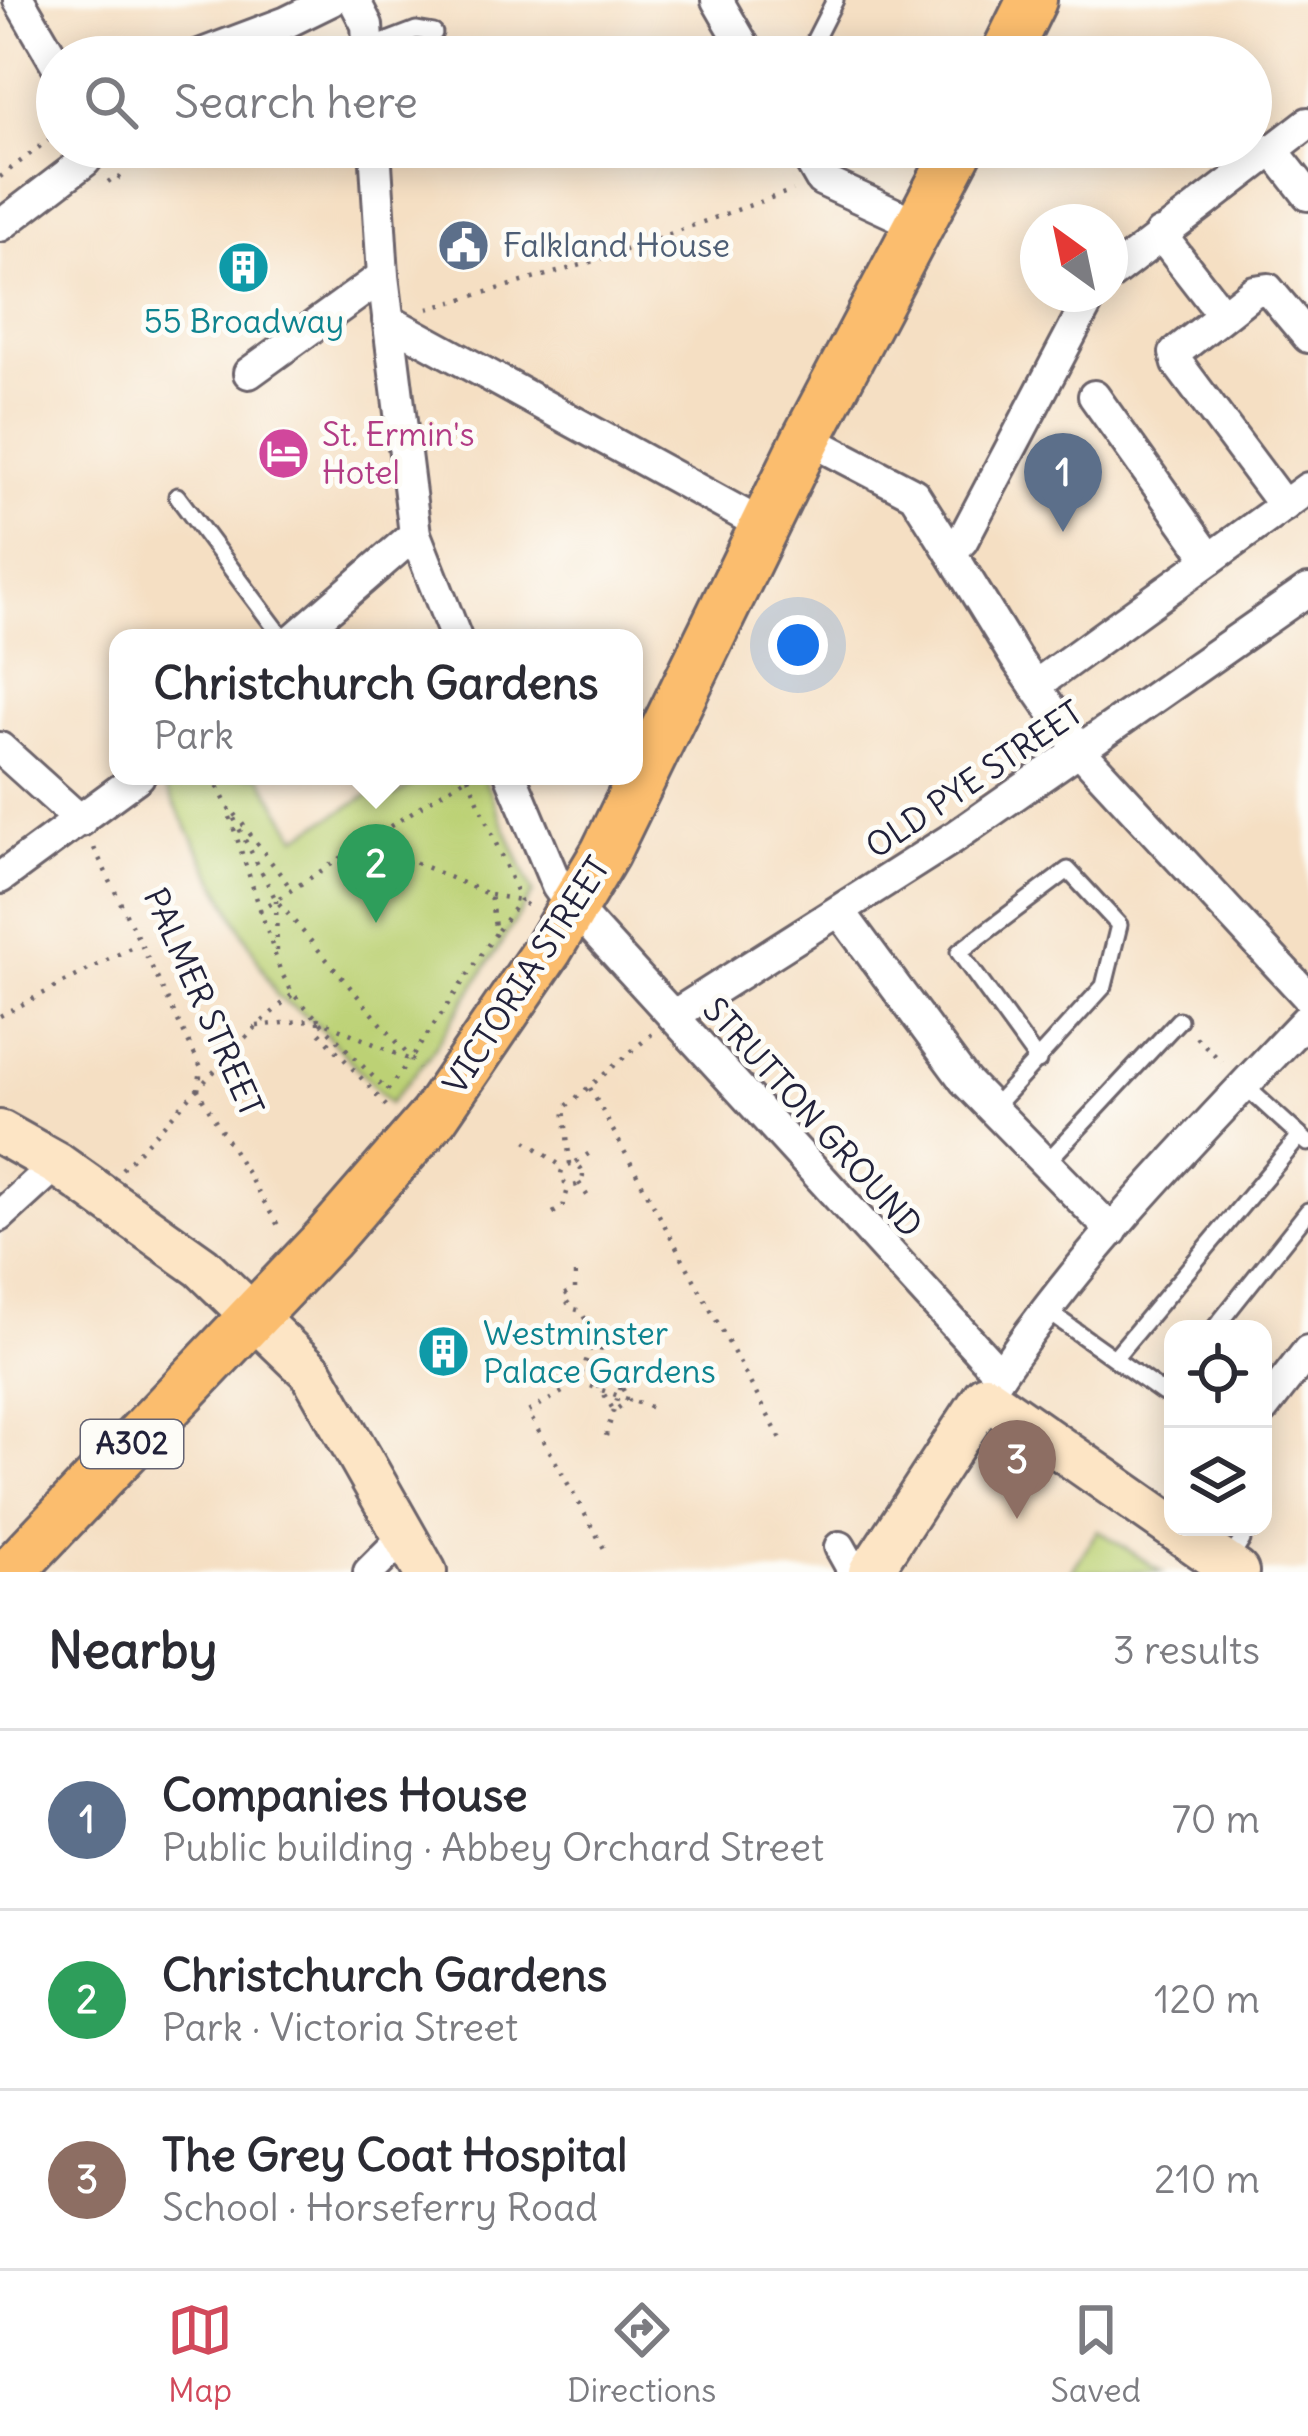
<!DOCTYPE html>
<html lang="en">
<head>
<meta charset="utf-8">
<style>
	:root { --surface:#fff; --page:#f7f7f7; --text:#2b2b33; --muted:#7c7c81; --line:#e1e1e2; --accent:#d1495b }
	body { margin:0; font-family:Delius,sans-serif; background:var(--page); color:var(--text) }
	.controls { position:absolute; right:36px; bottom:36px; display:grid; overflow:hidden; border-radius:24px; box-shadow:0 6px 30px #0003 }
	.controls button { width:108px; height:108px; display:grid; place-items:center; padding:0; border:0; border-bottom:3px solid var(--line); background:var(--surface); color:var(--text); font:60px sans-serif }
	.compass { position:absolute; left:1020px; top:204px; width:108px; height:108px; border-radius:50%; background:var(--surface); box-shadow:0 6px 30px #0003; rotate:327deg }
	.you { position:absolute; left:798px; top:645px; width:42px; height:42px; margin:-30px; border:9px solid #fff; border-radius:50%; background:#1a73e8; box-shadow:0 0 0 18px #1a73e833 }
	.badge { display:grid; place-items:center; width:78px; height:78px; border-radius:50%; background:var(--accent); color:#fff; font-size:39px; font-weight:700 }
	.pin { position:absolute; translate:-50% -99px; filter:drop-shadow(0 3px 6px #0008) }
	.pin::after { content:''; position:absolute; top:63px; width:42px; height:36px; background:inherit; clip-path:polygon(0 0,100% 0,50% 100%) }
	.popup { position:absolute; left:109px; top:629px; width:534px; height:156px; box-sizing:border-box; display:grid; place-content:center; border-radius:24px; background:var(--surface); filter:drop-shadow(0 3px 9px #0005); font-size:39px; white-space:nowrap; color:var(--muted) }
	.popup b { font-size:45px; color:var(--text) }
	.popup::after { content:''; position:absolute; left:50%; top:100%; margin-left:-24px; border:24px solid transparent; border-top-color:var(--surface) }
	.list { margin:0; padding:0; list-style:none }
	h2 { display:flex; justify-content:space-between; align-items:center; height:156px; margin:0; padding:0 48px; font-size:51px }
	h2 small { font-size:39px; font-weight:400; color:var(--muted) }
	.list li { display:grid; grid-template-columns:78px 1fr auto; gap:36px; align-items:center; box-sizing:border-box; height:180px; padding:0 48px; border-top:3px solid var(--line) }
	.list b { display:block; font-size:45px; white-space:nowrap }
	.list p { margin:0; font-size:39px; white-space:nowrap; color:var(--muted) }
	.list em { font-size:39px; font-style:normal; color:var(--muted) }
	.icon { flex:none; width:66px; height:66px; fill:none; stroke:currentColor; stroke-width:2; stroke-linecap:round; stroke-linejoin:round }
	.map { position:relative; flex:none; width:1308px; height:1572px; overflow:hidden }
	.search { position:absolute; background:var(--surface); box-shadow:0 6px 30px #0003; left:36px; right:36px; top:36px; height:132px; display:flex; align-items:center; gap:30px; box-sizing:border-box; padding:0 42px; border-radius:66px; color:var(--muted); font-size:45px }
	.sheet { height:696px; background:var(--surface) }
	nav { display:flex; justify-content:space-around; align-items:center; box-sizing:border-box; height:168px; border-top:3px solid var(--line); background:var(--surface); font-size:33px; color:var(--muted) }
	nav a { display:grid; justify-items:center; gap:6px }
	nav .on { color:var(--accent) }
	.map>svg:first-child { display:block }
</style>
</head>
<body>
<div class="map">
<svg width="1308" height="1572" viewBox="0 0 1308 1572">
	<rect width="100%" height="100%" fill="#fdfcf7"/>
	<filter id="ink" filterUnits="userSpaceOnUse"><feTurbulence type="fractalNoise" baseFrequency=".00833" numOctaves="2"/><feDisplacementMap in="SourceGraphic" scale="24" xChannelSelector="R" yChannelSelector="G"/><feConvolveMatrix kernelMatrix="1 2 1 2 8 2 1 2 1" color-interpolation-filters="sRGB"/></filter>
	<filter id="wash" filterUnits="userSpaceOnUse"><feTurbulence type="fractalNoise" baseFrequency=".004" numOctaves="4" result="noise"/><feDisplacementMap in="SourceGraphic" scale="48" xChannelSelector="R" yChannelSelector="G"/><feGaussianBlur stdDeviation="2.7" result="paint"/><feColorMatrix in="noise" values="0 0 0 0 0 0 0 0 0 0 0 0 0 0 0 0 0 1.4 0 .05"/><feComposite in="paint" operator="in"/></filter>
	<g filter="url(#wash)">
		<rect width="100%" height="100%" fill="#f5dfc3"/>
		<g fill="#bcd175" stroke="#6f7a58" stroke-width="3">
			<polygon points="182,776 260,776 297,837 386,785 394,797 426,776 483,776 533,893 430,1055 390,1103 315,1023 277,996 166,788"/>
			<polygon points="1098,1530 1162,1572 1071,1572"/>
		</g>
	</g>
	<g filter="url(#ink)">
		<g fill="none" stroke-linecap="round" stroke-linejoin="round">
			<defs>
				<g id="lane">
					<polyline points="369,48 416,30 434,33"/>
					<polyline points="806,57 835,0"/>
					<polyline points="177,496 283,638"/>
					<polyline points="1245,1086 1300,1136"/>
					<polyline points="991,1110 1104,986 1119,925 1068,870 959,952 1038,1061"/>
					<polyline points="1044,1165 1179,1020"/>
					<polyline points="1046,1310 1163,1393 1173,1381"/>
					<polyline points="1214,1329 1308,1211"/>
					<polyline points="1115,1357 1300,1136 1308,1143"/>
					<polyline points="1228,1562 1242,1540 1243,1527"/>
				</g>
				<g id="street">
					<polyline points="19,0 57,65"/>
					<polyline points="354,0 367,25 369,57"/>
					<polyline points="717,0 750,57"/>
					<polyline points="194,57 287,22 332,0"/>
					<polyline points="375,147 383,276 415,534 456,638"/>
					<polyline points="802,147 821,180 921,226"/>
					<polyline points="1272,149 1308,195"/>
					<polyline points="0,226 85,161 96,147"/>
					<polyline points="1160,234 1222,314"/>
					<polyline points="1110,275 1308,123"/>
					<polyline points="388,320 764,526"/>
					<polyline points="249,373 383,276"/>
					<polyline points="1094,396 1210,559"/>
					<polyline points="807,438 914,494 950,551 962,541 1092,294"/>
					<polyline points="1284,506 1178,364 1175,353 1254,291 1268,289 1308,337"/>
					<polyline points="950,551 1015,657 1081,752 1308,997"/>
					<polyline points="295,638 415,534"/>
					<polyline points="1035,686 1308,488"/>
					<polyline points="0,748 81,821"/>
					<polyline points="511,776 557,886 567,900 1000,1374"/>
					<polyline points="0,878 139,776"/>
					<polyline points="841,913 965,1081 1112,1231"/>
					<polyline points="673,1016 956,836 1308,590"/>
					<polyline points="0,1216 57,1164"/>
					<path d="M989 1391C1078 1255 1196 1136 1308 1018"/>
					<polyline points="1263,1409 1308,1351"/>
					<polyline points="840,1547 854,1572"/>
					<polyline points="369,1572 405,1536"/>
				</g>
				<g id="secondary">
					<polyline points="0,1132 57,1164 202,1267 312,1373 425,1572"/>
					<polyline points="870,1572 985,1396 1237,1572"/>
				</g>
				<g id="primary">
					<polyline points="1004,57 1032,0"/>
					<polyline points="10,1572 327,1239 434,1116 548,949 605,853 807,438 960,147"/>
				</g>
			</defs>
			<use href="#lane" stroke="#6c646b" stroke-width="21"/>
			<use href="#street" stroke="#6c646b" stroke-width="36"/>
			<use href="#secondary" stroke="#6c646b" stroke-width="48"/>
			<use href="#primary" stroke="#6c646b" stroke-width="54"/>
			<g stroke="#6c646b" stroke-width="4.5" stroke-dasharray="3 9" stroke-linecap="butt">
				<polyline points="0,177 51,138 55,102 51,96"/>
				<polyline points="108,182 116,176 123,180"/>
				<polyline points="428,309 585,264 793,190"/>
				<polyline points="212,776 276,900 419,1068"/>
				<polyline points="468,777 520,900 496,933"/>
				<polyline points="235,814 290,887"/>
				<polyline points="230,817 280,970 293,994 387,1091 409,1061"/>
				<polyline points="94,848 201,1068 198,1091 282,1232"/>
				<polyline points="490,895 520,900 529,907"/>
				<polyline points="276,900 277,954"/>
				<polyline points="259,911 468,776"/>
				<polyline points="0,1016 138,944"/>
				<polyline points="318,1021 318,1030 389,1109"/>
				<polyline points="257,1026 318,1019 410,1060 496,933 490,895 412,861 351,853"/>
				<polyline points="1196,1037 1222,1062"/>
				<polyline points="590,1088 784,1445"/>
				<polyline points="526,1141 564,1168"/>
				<polyline points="576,1162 596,1149"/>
				<polyline points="570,1164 564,1108 652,1034"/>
				<circle cx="572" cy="1175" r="11"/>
				<polyline points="122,1169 257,1026 293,994"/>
				<polyline points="579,1183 592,1203"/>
				<polyline points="553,1213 563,1207 569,1185"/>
				<polyline points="575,1274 575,1289 563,1295 571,1308 581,1311 609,1365"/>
				<polyline points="594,1337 579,1382 653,1408"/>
				<polyline points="592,1374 614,1411 629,1400 609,1365 528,1412 606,1552"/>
				<polyline points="606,1436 621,1386"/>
			</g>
			<use href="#lane" stroke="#fff" stroke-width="15"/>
			<use href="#street" stroke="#fff" stroke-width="30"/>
			<use href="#secondary" stroke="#fde5c5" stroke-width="42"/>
			<use href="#primary" stroke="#fbbd6e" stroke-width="48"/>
		</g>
	</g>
	<defs>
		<symbol id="civic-disc" viewBox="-11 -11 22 22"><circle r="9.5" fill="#5c6f8a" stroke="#fdfcf7"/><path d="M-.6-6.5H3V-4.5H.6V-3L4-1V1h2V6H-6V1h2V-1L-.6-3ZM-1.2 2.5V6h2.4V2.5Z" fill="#fff"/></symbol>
		<symbol id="building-disc" viewBox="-11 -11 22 22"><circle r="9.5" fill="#0f9aa8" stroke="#fdfcf7"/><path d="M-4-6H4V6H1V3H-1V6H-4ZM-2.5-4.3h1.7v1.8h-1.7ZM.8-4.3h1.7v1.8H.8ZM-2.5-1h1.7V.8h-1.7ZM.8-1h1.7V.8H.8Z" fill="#fff"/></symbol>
		<symbol id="hotel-disc" viewBox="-11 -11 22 22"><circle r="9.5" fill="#d1479c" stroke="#fdfcf7"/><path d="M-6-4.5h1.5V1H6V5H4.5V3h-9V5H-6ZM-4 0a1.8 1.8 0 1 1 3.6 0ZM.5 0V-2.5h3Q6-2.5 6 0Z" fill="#fff"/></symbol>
	</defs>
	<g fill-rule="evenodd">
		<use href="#civic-disc" x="434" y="216" width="59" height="59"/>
		<use href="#building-disc" x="214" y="238" width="59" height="59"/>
		<use href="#hotel-disc" x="254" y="424" width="59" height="59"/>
		<use href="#building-disc" x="414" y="1322" width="59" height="59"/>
	</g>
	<g text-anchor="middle" stroke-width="10" stroke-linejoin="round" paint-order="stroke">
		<rect fill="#fdfcf7" stroke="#646373" stroke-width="3" x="81" y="1420" width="102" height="48" rx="9"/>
		<g font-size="30" font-weight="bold" fill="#22223b">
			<text x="132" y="1454">A302</text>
		</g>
		<g font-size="33" fill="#4e5e75" stroke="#fdfcf7" text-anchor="start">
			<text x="503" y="257">Falkland House</text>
		</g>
		<g font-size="33" fill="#0d838f" stroke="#fdfcf7">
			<text x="244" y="333">55 Broadway</text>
			<text x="483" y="1345" text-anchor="start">Westminster<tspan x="483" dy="38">Palace Gardens</tspan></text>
		</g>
		<g font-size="33" fill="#b23c85" stroke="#fdfcf7" text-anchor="start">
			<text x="322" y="446">St. Ermin's<tspan x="322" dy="38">Hotel</tspan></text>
		</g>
		<g font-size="33" fill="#22223b" stroke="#fdfcf7">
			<text transform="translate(974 779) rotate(-34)" y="12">OLD PYE STREET</text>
			<text transform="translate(526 975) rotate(-57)" y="12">VICTORIA STREET</text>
			<text transform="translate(204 1002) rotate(66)" y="12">PALMER STREET</text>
			<text transform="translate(813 1117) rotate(48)" y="12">STRUTTON GROUND</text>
		</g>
	</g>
</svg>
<div class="controls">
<button><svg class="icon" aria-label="locate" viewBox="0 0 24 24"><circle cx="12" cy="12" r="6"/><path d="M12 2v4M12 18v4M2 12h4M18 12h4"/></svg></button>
<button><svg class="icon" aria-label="layers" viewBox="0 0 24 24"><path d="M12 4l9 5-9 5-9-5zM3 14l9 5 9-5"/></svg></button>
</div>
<svg class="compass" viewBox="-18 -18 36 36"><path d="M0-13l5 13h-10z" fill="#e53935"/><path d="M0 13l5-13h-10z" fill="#7c7c81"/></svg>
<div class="you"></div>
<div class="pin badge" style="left:1063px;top:532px;background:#5c6f8a">1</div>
<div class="pin badge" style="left:376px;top:923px;background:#2e9e5b">2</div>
<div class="popup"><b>Christchurch Gardens</b>Park</div>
<div class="pin badge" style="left:1017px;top:1519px;background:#8d6e63">3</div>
<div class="search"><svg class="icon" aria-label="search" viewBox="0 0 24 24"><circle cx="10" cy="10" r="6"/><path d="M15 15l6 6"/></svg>Search here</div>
</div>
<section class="sheet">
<h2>Nearby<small>3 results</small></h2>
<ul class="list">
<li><span class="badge" style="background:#5c6f8a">1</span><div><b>Companies House</b><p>Public building · Abbey Orchard Street</p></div><em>70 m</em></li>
<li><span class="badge" style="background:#2e9e5b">2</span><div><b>Christchurch Gardens</b><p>Park · Victoria Street</p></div><em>120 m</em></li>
<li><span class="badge" style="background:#8d6e63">3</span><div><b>The Grey Coat Hospital</b><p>School · Horseferry Road</p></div><em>210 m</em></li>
</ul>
</section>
<nav>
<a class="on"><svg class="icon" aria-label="map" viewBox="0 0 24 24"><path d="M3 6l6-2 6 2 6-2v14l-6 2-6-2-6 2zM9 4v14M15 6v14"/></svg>Map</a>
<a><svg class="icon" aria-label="directions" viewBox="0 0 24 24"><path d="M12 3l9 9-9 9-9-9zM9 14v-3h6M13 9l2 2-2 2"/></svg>Directions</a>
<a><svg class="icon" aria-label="saved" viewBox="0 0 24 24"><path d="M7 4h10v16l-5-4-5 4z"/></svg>Saved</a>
</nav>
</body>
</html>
